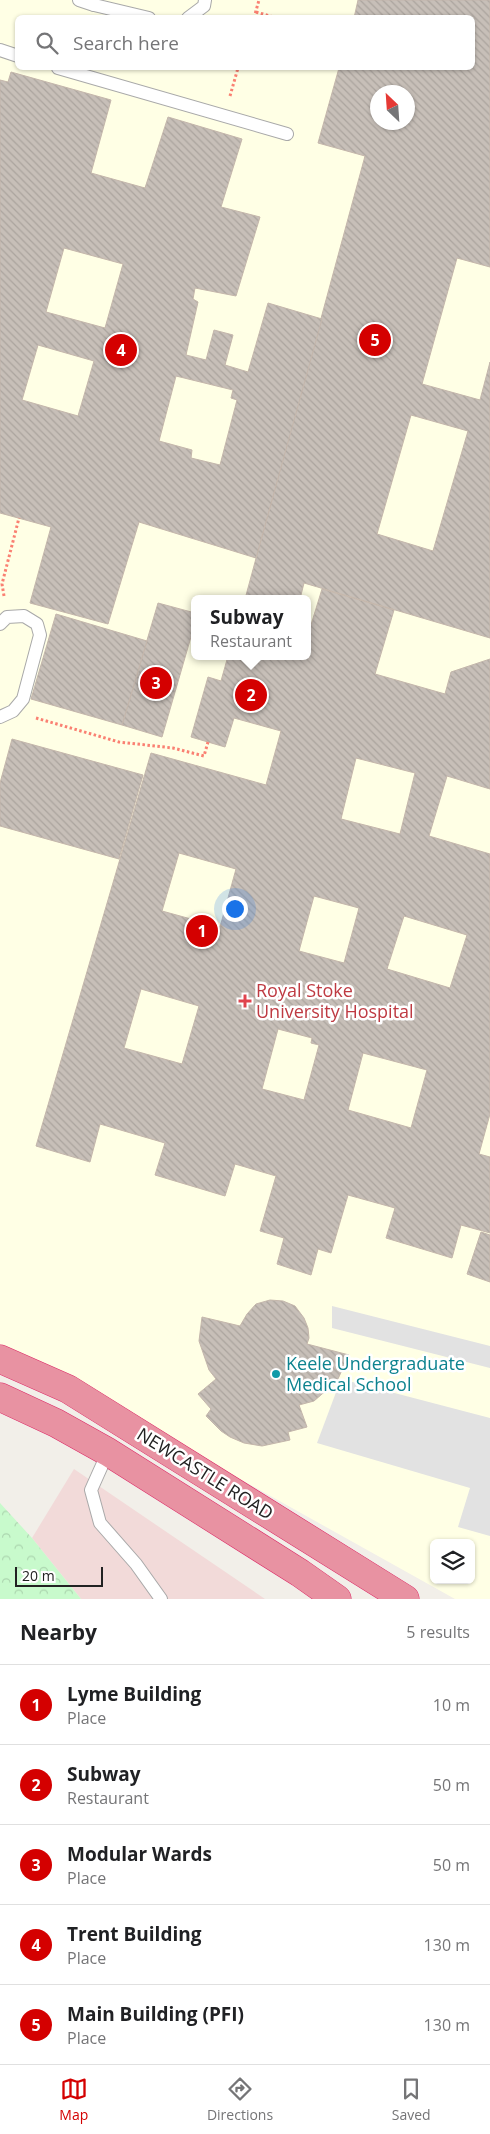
<!DOCTYPE html>
<html lang="en">
<head>
<meta charset="utf-8">
<style>
	:root { --surface:#fff; --page:#f2f2f2; --text:#202124; --muted:#757577; --line:#e0e0e0; --accent:#d40000 }
	body { margin:0; font-family:"Open Sans",sans-serif; background:var(--page); color:var(--text) }
	.controls { position:absolute; right:15px; bottom:15px; display:grid; overflow:hidden; border-radius:8px; box-shadow:0 1px 4px #0004 }
	.controls button { width:45px; height:45px; display:grid; place-items:center; padding:0; border:0; border-bottom:1px solid var(--line); background:var(--surface); color:var(--text); font:25px sans-serif }
	.compass { position:absolute; left:370px; top:85px; width:45px; height:45px; border-radius:50%; background:var(--surface); box-shadow:0 1px 4px #0004; rotate:335deg }
	.scale { position:absolute; left:15px; bottom:12px; width:88px; box-sizing:border-box; padding-left:5px; border:2px solid #222; border-top:0; font-size:14px; line-height:18px; white-space:nowrap; color:#222; -webkit-text-stroke:4px #fff; paint-order:stroke }
	.you { position:absolute; left:234px; top:908px; width:18px; height:18px; margin:-12px; border:4px solid #fff; border-radius:50%; background:#1a73e8; box-shadow:0 0 0 8px #1a73e833 }
	.badge { display:grid; place-items:center; width:32px; height:32px; border-radius:50%; background:var(--accent); color:#fff; font-size:16px; font-weight:700 }
	.pin { position:absolute; translate:-50% -50%; border:2px solid #fff; box-shadow:0 1px 5px #0006 }
	.popup { position:absolute; left:191px; top:595px; width:120px; height:65px; box-sizing:border-box; display:grid; place-content:center; border-radius:8px; background:var(--surface); filter:drop-shadow(0 1px 4px #0005); font-size:16px; white-space:nowrap; color:var(--muted) }
	.popup b { font-size:19px; color:var(--text) }
	.popup::after { content:''; position:absolute; left:50%; top:100%; margin-left:-10px; border:10px solid transparent; border-top-color:var(--surface) }
	.list { margin:0; padding:0; list-style:none }
	h2 { display:flex; justify-content:space-between; align-items:center; height:65px; margin:0; padding:0 20px; font-size:21px }
	h2 small { font-size:16px; font-weight:400; color:var(--muted) }
	.list li { display:grid; grid-template-columns:32px 1fr auto; gap:15px; align-items:center; box-sizing:border-box; height:80px; padding:0 20px; border-top:1px solid var(--line) }
	.list b { display:block; font-size:19px; white-space:nowrap }
	.list p { margin:0; font-size:16px; white-space:nowrap; color:var(--muted) }
	.list em { font-size:16px; font-style:normal; color:var(--muted) }
	.icon { flex:none; width:28px; height:28px; fill:none; stroke:currentColor; stroke-width:2; stroke-linecap:round; stroke-linejoin:round }
	.map { position:relative; flex:none; width:490px; height:1599px; overflow:hidden }
	.search { position:absolute; background:var(--surface); box-shadow:0 1px 4px #0004; left:15px; right:15px; top:15px; height:55px; display:flex; align-items:center; gap:12px; box-sizing:border-box; padding:0 18px; border-radius:8px; color:var(--muted); font-size:19px }
	.sheet { height:465px; background:var(--surface) }
	nav { display:flex; justify-content:space-around; align-items:center; box-sizing:border-box; height:70px; border-top:1px solid var(--line); background:var(--surface); font-size:14px; color:var(--muted) }
	nav a { display:grid; justify-items:center; gap:2px }
	nav .on { color:var(--accent) }
	.map>svg:first-child { display:block }
</style>
</head>
<body>
<div class="map">
<svg width="490" height="1599" viewBox="0 0 490 1599">
	<defs>
		<pattern id="park-crowns" width="20" height="18" patternUnits="userSpaceOnUse" patternTransform="scale(1.25)"><rect width="20" height="18" fill="#c8facc"/><path d="M2 6a3 3 0 1 1 6 0M12 15a3 3 0 1 1 6 0" fill="none" stroke="#acd6af"/></pattern>
		<pattern id="building-back-hatch" width="6" height="6" patternUnits="userSpaceOnUse" patternTransform="scale(1.25)"><rect width="6" height="6" fill="#c7bfb8"/><path d="M-1 5l2 2M0 0l6 6M5-1l2 2" fill="none" stroke="#aba49e"/></pattern>
	</defs>
	<rect width="100%" height="100%" fill="#f2efe9"/>
	<polygon fill="#f2dad9" points="74,1469 265,1599 81,1599 32,1538"/>
	<path fill="#ffffe5" fill-rule="evenodd" d="M0 0H490V1599H455L0 1345ZM18 18H472V68H18ZM378 92H408V122H378ZM195 599H307V656H195ZM434 1543H471V1580H434Z"/>
	<polygon fill="url(#park-crowns)" points="0,1503 32,1538 81,1599 0,1599"/>
	<g fill="#e2e2e2">
		<polygon points="332,1306 490,1346 490,1368 332,1328"/>
		<polygon points="341,1379 490,1418 490,1536 458,1527 470,1488 317,1443"/>
	</g>
	<g fill="url(#building-back-hatch)" stroke="#c4b6ab" fill-rule="evenodd">
		<path d="M358 0H490V267L457 258 422 384 480 400 490 362V638L304 583 300 599H245L365 156 318 143 339 68H472V18H354ZM378 92H408V122H378ZM411 415 468 431 433 551 377 534Z"/>
		<path d="M11 72 111 100 91 173 145 188 168 117 242 139 221 207 260 217 236 296 195 288 193 299 198 302 186 355 206 360 214 330 233 335 225 365 248 372 268 303 322 319 256 558 139 522 108 624 30 603 51 527 0 513V80L8 82ZM64 248 123 264 105 328 46 312ZM38 345 94 361 78 416 22 400ZM176 376 233 390 231 398 237 400 220 465 191 458 192 450 159 441Z"/>
		<path d="M322 589 394 610 375 674 445 694 451 672 490 659V789L447 776 429 836 490 854V1114L479 1154 490 1157V1233L461 1225 452 1258 386 1238 395 1208 348 1195 331 1253 318 1249 311 1275 277 1264 284 1238 260 1231 276 1176 235 1164 225 1196 155 1175 165 1143 100 1124 90 1162 36 1146 151 753 266 785 281 731 234 718 225 747 191 737 208 677 221 681 228 656H307V638ZM356 758 415 773 400 834 341 819ZM179 853 236 869 220 927 162 911ZM314 896 359 908 344 963 299 951ZM404 916 467 935 450 988 387 969ZM141 989 199 1006 182 1064 124 1048ZM278 1029 312 1038 311 1043 319 1045 304 1100 262 1089ZM363 1053 427 1070 411 1128 348 1110Z"/>
		<polygon points="158,603 195,613 195,623 162,737 122,725"/>
		<polygon points="56,614 147,641 122,725 31,699"/>
		<polygon points="12,739 143,775 119,859 0,826 0,783"/>
		<polygon points="481,1232 490,1235 490,1282 467,1274"/>
		<polygon points="270,1300 283,1301 295,1306 304,1318 308,1328 309,1338 307,1344 349,1355 337,1381 314,1401 299,1405 307,1427 288,1432 290,1440 262,1446 244,1443 230,1437 221,1431 206,1416 211,1409 198,1394 216,1379 209,1370 199,1341 202,1317 240,1326 247,1314 256,1304"/>
	</g>
	<g fill="none" stroke-linecap="round" stroke-linejoin="round">
		<defs>
			<g id="lane">
				<polyline points="79,0 94,5"/>
				<polyline points="92,0 94,5 149,18"/>
				<polyline points="188,18 204,6 205,0"/>
				<polyline points="0,50 18,56"/>
				<polyline points="58,68 287,134"/>
				<polyline points="0,624 7,617 24,616 37,624 40,635 23,699 13,711 0,717"/>
				<polyline points="108,1452 91,1490 100,1523 136,1564 161,1599"/>
			</g>
			<g id="highway">
				<polyline points="0,1359 68,1389 405,1599"/>
				<polyline points="0,1397 56,1423 108,1452 300,1573 337,1599"/>
			</g>
		</defs>
		<use href="#lane" stroke="#a9a9a9" stroke-width="14"/>
		<use href="#highway" stroke="#dc2a67" stroke-width="29"/>
		<g stroke="#fa8072" stroke-width="3" stroke-dasharray="2.5 2.5" stroke-linecap="butt">
			<polyline points="256,12 277,18"/>
			<polyline points="254,18 259,0"/>
			<polyline points="230,96 238,68"/>
			<polyline points="4,596 2,584 19,518"/>
			<polyline points="36,718 119,742 173,748 204,756 208,742"/>
		</g>
		<use href="#lane" stroke="#fff" stroke-width="12"/>
		<use href="#highway" stroke="#e892a2" stroke-width="28"/>
	</g>
	<path fill="#e0444e" stroke="#fff" stroke-width="2" d="M242.5 993.5h5v5h5v5h-5v5h-5v-5h-5v-5h5z"/>
	<circle fill="#0f9aa8" stroke="#fff" stroke-width="2" cx="276" cy="1374" r="5"/>
	<g text-anchor="middle" stroke-width="5" stroke-linejoin="round" paint-order="stroke">
		<g font-size="18" fill="#be3a42" stroke="#fff" text-anchor="start">
			<text x="256" y="997">Royal Stoke<tspan x="256" dy="21">University Hospital</tspan></text>
		</g>
		<g font-size="18" fill="#0d838f" stroke="#fff" text-anchor="start">
			<text x="286" y="1370">Keele Undergraduate<tspan x="286" dy="21">Medical School</tspan></text>
		</g>
		<g font-size="18" fill="#222" stroke="#fff">
			<text transform="translate(205 1474) rotate(32)" y="6">NEWCASTLE ROAD</text>
		</g>
	</g>
</svg>
<div class="controls">
<button><svg class="icon" aria-label="layers" viewBox="0 0 24 24"><path d="M12 4l9 5-9 5-9-5zM3 14l9 5 9-5"/></svg></button>
</div>
<svg class="compass" viewBox="-18 -18 36 36"><path d="M0-13l5 13h-10z" fill="#e53935"/><path d="M0 13l5-13h-10z" fill="#757577"/></svg>
<div class="scale">20 m</div>
<div class="you"></div>
<div class="pin badge" style="left:202px;top:931px">1</div>
<div class="pin badge" style="left:251px;top:695px">2</div>
<div class="popup"><b>Subway</b>Restaurant</div>
<div class="pin badge" style="left:156px;top:683px">3</div>
<div class="pin badge" style="left:121px;top:350px">4</div>
<div class="pin badge" style="left:375px;top:340px">5</div>
<div class="search"><svg class="icon" aria-label="search" viewBox="0 0 24 24"><circle cx="10" cy="10" r="6"/><path d="M15 15l6 6"/></svg>Search here</div>
</div>
<section class="sheet">
<h2>Nearby<small>5 results</small></h2>
<ul class="list">
<li><span class="badge">1</span><div><b>Lyme Building</b><p>Place</p></div><em>10 m</em></li>
<li><span class="badge">2</span><div><b>Subway</b><p>Restaurant</p></div><em>50 m</em></li>
<li><span class="badge">3</span><div><b>Modular Wards</b><p>Place</p></div><em>50 m</em></li>
<li><span class="badge">4</span><div><b>Trent Building</b><p>Place</p></div><em>130 m</em></li>
<li><span class="badge">5</span><div><b>Main Building (PFI)</b><p>Place</p></div><em>130 m</em></li>
</ul>
</section>
<nav>
<a class="on"><svg class="icon" aria-label="map" viewBox="0 0 24 24"><path d="M3 6l6-2 6 2 6-2v14l-6 2-6-2-6 2zM9 4v14M15 6v14"/></svg>Map</a>
<a><svg class="icon" aria-label="directions" viewBox="0 0 24 24"><path d="M12 3l9 9-9 9-9-9zM9 14v-3h6M13 9l2 2-2 2"/></svg>Directions</a>
<a><svg class="icon" aria-label="saved" viewBox="0 0 24 24"><path d="M7 4h10v16l-5-4-5 4z"/></svg>Saved</a>
</nav>
</body>
</html>
